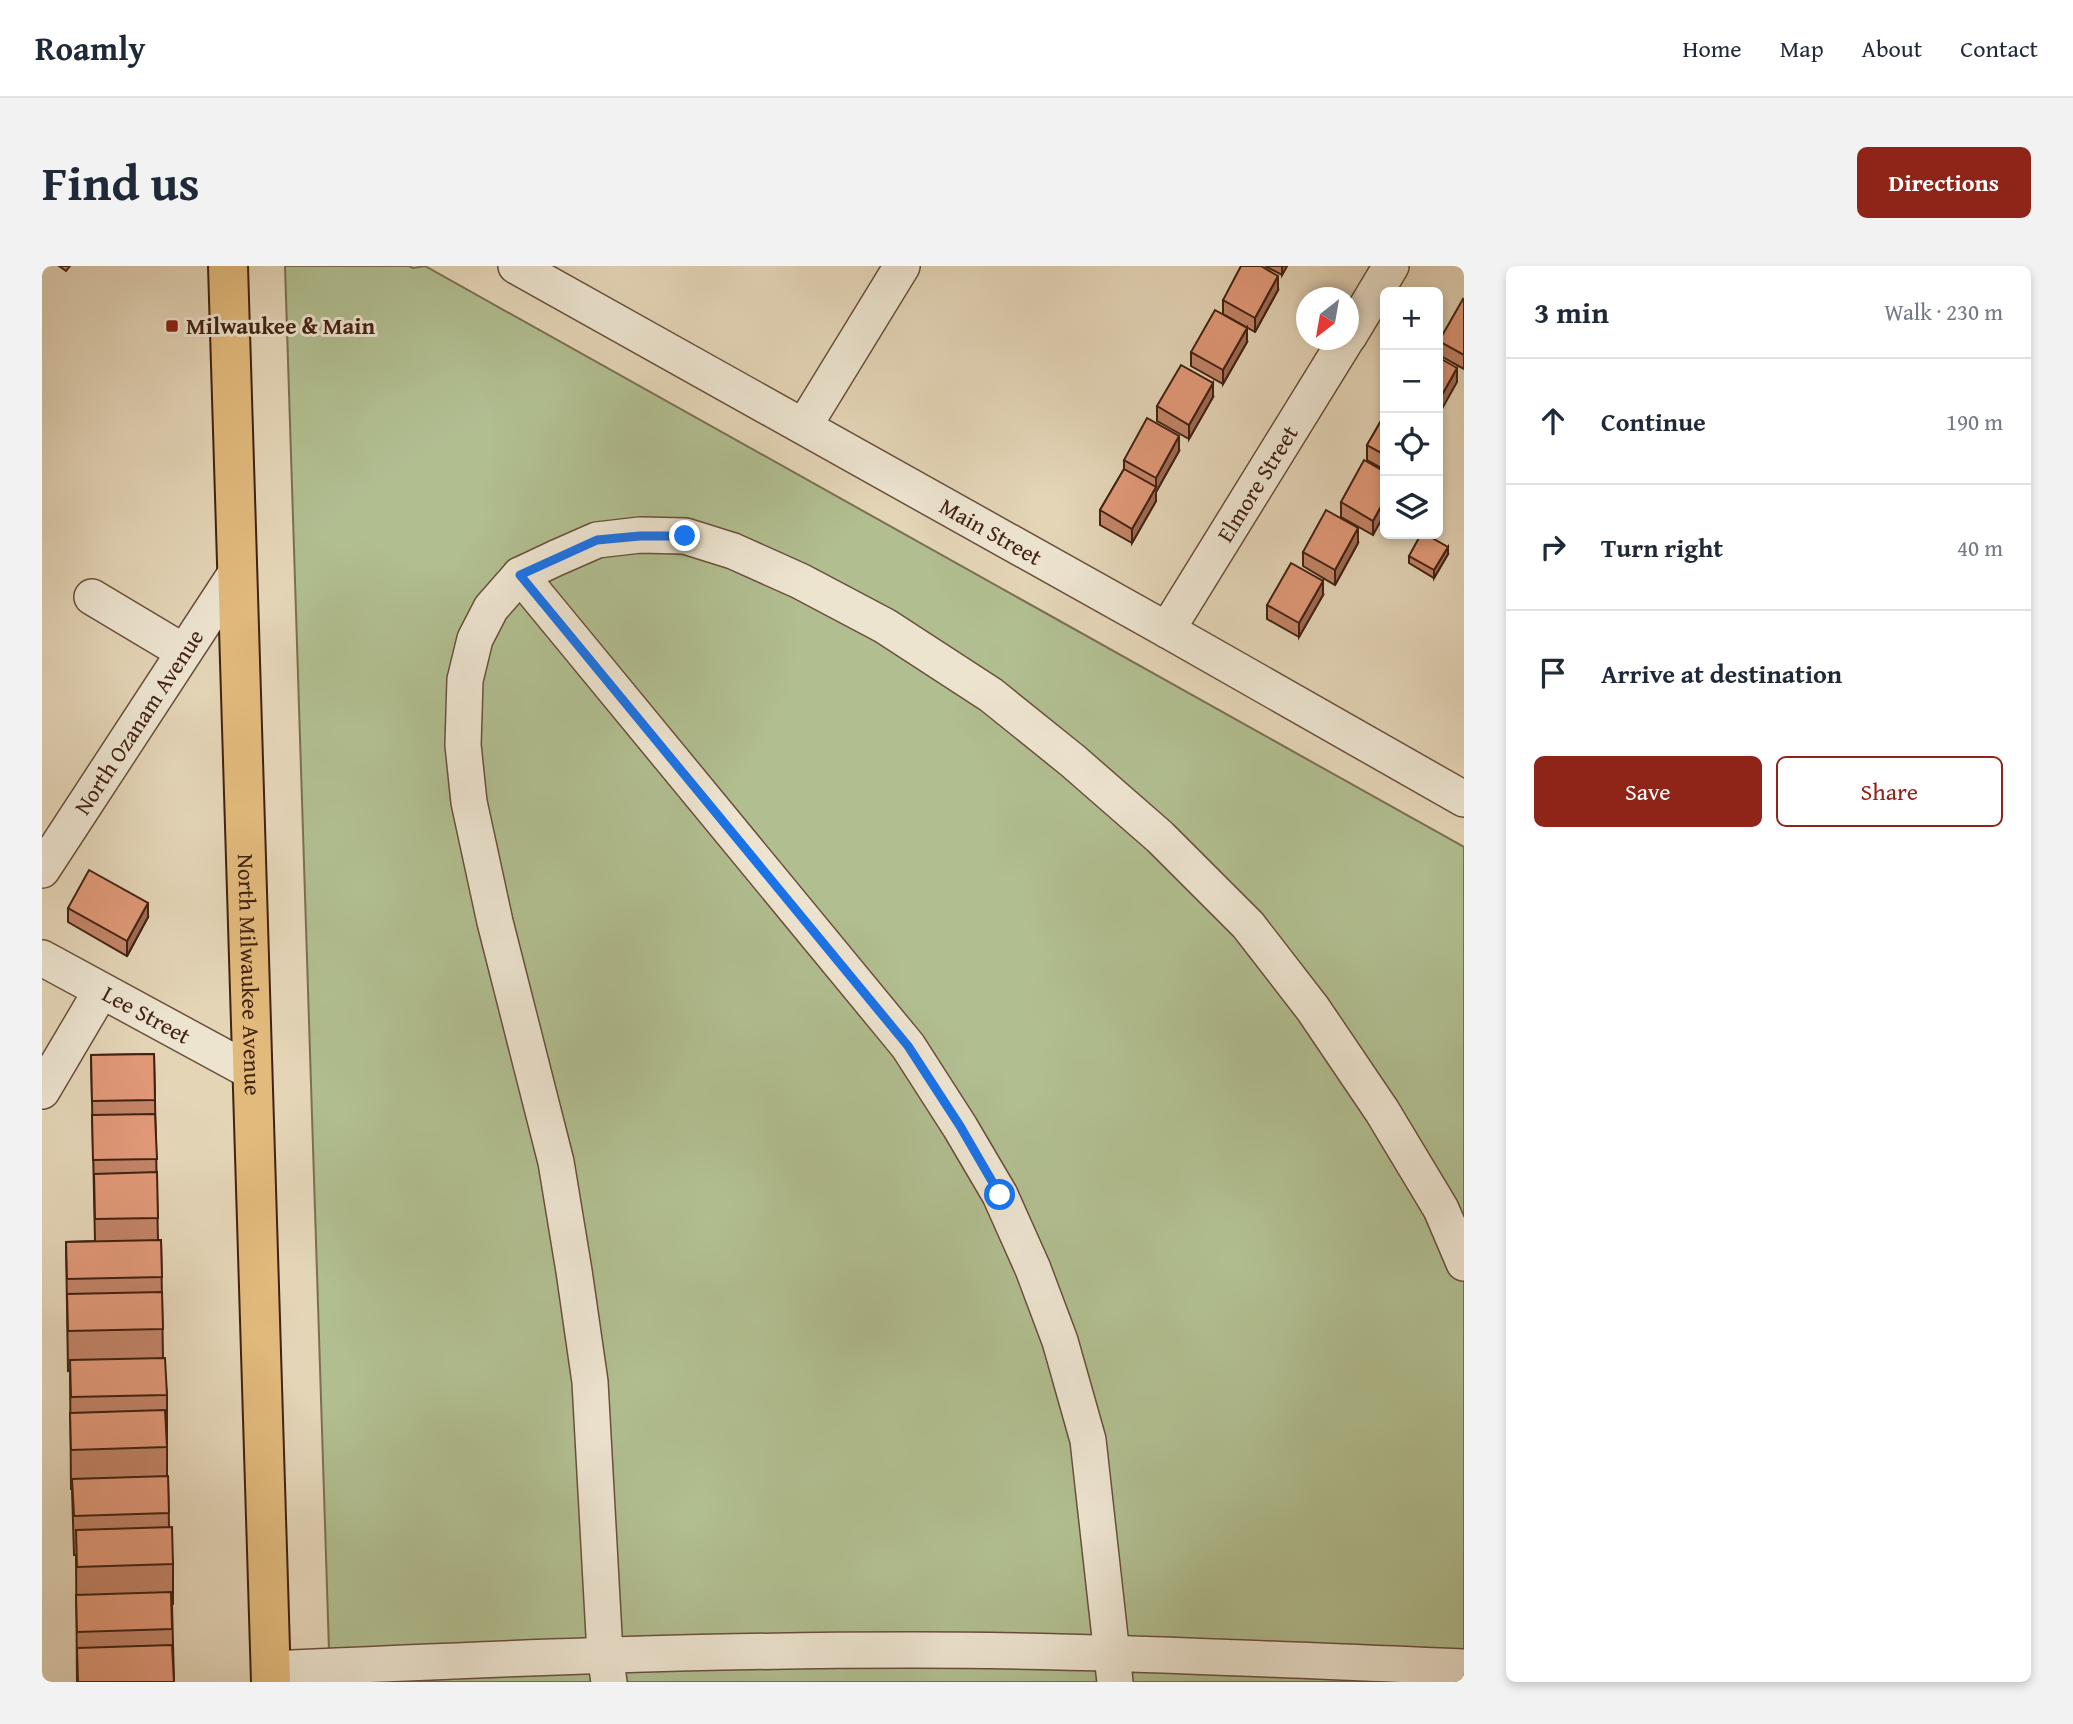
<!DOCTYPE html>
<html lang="en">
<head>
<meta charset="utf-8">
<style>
	:root { --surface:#fff; --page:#f2f2f3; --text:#1f2937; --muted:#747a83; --line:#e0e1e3; --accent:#8f2418 }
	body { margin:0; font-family:"Gentium Book Plus",serif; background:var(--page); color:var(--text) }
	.controls { position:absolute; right:21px; top:21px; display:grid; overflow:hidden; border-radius:10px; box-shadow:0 4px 10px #0003 }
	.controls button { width:63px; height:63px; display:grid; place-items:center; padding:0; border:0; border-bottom:2px solid var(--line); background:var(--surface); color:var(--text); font:35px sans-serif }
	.compass { position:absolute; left:1254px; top:21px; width:63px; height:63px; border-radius:50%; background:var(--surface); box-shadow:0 4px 10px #0003; rotate:211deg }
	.stop { position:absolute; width:21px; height:21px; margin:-16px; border:5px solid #1a73e8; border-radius:50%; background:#fff }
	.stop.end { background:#1a73e8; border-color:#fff; box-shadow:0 2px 7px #0008 }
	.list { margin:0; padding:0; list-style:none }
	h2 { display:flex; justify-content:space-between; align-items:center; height:91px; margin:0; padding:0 28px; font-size:30px }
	h2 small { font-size:23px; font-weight:400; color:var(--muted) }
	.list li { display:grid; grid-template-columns:46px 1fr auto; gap:21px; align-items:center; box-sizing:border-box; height:126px; padding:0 28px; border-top:2px solid var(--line) }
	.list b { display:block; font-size:26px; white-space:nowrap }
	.list em { font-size:23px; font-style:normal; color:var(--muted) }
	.actions { display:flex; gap:14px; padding:21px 28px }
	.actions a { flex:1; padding:16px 0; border:2px solid var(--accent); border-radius:10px; text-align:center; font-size:24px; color:var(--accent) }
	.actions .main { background:var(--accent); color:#fff }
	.icon { flex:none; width:38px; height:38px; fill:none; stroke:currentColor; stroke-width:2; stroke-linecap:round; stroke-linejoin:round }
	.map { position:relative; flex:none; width:1422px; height:1416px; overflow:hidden; border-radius:10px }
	header { display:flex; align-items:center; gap:42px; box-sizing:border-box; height:98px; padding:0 35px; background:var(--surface); border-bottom:2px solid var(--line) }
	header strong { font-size:33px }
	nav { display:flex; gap:38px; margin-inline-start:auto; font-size:24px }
	.intro { display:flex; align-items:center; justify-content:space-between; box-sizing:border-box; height:168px; padding:0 42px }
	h1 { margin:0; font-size:49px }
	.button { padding:18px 32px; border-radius:10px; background:var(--accent); color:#fff; font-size:24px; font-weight:700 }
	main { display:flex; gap:42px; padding:0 42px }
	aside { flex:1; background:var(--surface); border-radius:10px; box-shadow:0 4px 10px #0003 }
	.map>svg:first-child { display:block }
</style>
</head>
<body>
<header>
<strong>Roamly</strong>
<nav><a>Home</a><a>Map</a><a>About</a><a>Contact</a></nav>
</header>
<div class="intro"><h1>Find us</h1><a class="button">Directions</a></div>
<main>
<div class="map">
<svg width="1422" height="1416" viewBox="0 0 1422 1416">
	<rect width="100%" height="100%" fill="#e4d5b7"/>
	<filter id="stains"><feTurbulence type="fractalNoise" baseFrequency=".00286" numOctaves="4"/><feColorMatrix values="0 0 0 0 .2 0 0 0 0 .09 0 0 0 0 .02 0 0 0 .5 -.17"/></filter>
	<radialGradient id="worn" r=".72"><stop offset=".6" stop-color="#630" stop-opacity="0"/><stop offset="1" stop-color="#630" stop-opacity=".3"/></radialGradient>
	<polygon fill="#b1be90" stroke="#7a7051" stroke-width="2" points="243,0 367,0 371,2 383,0 1422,581 1422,1416 288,1416"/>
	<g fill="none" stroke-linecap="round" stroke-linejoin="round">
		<defs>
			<g id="minor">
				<path id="s1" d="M474 0 1125 364 1422 533"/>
				<polyline points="1307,70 1349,0"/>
				<polyline points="762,160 860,0"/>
				<polyline points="478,309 866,780 918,861 958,929 991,1003 1018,1075 1046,1174 1073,1416"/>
				<polyline points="50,331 142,386"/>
				<path id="s2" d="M1125 364 1304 74"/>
				<path id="s3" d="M0 604 194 307"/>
				<path id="s4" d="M0 692 210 806"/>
				<polyline points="0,825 59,725"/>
				<path d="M228 1403C442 1393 656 1384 870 1384 1054 1384 1238 1394 1422 1401"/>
				<polyline points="567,1416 563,1388 548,1116 532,1005 514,896 453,656 427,536 421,479 423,414 433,373 449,342 478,309 514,292 555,274 598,269 643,270 691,285 758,315 843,360 949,429 1031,495 1118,571 1206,659 1271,743 1340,845 1399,943 1422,997"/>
			</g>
			<g id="major">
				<path id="s5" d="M186 0 229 1416"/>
			</g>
		</defs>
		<use href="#minor" stroke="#6a4f3b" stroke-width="38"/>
		<use href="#major" stroke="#422212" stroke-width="42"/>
		<use href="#minor" stroke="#ede4d0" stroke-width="35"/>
		<use href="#major" stroke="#e2ba7c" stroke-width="38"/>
	</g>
	<g fill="#c28467" stroke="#422212" stroke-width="2">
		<polygon points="17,0 28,0 24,5"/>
		<polygon points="1223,0 1245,0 1240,9"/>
		<polygon points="1236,24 1213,66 1181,48 1181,34"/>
		<polygon points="1422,34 1422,103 1397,89 1397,75"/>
		<polygon points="1205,76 1181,118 1149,100 1149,86"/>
		<polygon points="1171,131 1147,173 1115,155 1115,140"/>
		<polygon points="1343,148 1343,204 1325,194 1325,179"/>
		<polygon points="1137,185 1114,226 1114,235 1090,277 1058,259 1058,244 1082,203 1082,194"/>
		<polygon points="1343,206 1331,269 1299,251 1299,236"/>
		<polygon points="1316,277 1293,319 1261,300 1261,286"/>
		<polygon points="1406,288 1392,312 1367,297 1367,290"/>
		<polygon points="1281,329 1257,371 1225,353 1225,339"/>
		<polygon points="26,642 106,651 85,690 26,656"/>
		<polygon points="112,788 116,974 119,974 121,1092 125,1129 125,1210 126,1210 127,1261 131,1298 131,1338 130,1338 132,1416 35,1416 34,1289 32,1289 30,1223 29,1223 28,1104 26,1105 24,976 53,975 49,789"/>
	</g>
	<g fill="#9e6b54" stroke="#422212" stroke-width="2">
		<polygon points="1240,0 1245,0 1240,9"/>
		<polygon points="1236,10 1236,24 1213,66 1213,52"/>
		<polygon points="1205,62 1205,76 1181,118 1181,104"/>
		<polygon points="1415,102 1415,116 1396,150 1396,136"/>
		<polygon points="1171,117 1171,131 1147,173 1147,159"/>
		<polygon points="1137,170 1137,185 1114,226 1114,235 1090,277 1090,263 1114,221 1114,212"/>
		<polygon points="1343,233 1343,247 1331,269 1331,255"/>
		<polygon points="1316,262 1316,277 1293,319 1293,304"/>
		<polygon points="1406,281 1406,288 1392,312 1392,304"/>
		<polygon points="1281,315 1281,329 1257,371 1257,357"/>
		<polygon points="106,637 106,651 85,690 85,675"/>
	</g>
	<g fill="#e19978" stroke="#422212" stroke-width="2">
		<polygon points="1199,0 1219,0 1236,10 1213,52 1181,34"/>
		<polygon points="1421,33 1422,34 1422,89 1397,75"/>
		<polygon points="1173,44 1205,62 1181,104 1149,86"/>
		<polygon points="1396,91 1415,102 1396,136"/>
		<polygon points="1139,99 1171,117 1147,159 1115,140"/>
		<polygon points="1343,148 1343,189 1325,179"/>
		<polygon points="1105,152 1137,170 1114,212 1082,194"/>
		<polygon points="1322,194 1343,206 1343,233 1331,255 1299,236"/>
		<polygon points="1082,203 1114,221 1090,263 1058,244"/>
		<polygon points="1284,244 1316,262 1293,304 1261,286"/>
		<polygon points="1379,268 1383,268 1406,281 1392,304 1367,290"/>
		<polygon points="1249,297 1281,315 1257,357 1225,339"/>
		<polygon points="47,604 106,637 85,675 26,642"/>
		<polygon points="112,788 113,834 50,835 49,789"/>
		<polygon points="113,848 115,893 51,894 50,849"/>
		<polygon points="115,906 116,952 53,953 52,908"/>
		<polygon points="119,974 120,1011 25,1013 24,976"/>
		<polygon points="120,1026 121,1063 26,1065 25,1028"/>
		<polygon points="123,1092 125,1129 29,1131 28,1094"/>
		<polygon points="123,1144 125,1181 29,1184 28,1147"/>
		<polygon points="126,1210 127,1247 32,1250 30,1213"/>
		<polygon points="130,1261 131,1298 35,1301 34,1264"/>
		<polygon points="129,1326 130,1363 35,1366 34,1329"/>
		<polygon points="130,1379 132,1416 36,1416 35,1382"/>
	</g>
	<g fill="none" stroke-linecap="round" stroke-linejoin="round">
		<polyline stroke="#1a73e8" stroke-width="9" points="643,270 598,270 555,274 478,309 866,780 918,860 958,929"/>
	</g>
	<rect fill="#8f2418" stroke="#ede4d0" stroke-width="2.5" x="123" y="53" width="14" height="14" rx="3.5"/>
	<g text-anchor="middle" stroke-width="6" stroke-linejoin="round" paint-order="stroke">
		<g font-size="23" font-weight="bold" fill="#422212" stroke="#ede4d0" text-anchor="start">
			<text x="144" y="68">Milwaukee &amp; Main</text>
		</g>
		<g font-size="23" fill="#422212" stroke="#ede4d0">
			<text dy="8" stroke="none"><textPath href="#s2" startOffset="172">Elmore Street</textPath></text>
			<text dy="8" stroke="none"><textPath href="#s1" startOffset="544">Main Street</textPath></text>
			<text dy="8" stroke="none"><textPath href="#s3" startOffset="177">North Ozanam Avenue</textPath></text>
			<text dy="8" stroke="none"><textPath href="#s5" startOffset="709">North Milwaukee Avenue</textPath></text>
			<text dy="8" stroke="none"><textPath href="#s4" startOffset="119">Lee Street</textPath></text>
		</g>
	</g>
	<rect width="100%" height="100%" filter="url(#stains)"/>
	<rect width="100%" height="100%" fill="url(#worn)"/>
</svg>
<div class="controls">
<button>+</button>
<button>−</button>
<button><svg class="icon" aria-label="locate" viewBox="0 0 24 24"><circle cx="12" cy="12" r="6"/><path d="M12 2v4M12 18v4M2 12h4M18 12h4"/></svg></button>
<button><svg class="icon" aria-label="layers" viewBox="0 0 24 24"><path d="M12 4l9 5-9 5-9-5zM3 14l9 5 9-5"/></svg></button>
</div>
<svg class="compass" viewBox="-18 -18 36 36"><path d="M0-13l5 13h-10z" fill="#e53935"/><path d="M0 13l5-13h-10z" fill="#747a83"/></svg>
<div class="stop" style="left:958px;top:929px"></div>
<div class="stop end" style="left:643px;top:270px"></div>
</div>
<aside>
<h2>3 min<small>Walk · 230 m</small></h2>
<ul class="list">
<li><svg class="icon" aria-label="ahead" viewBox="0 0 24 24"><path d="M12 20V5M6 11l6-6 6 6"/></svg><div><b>Continue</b></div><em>190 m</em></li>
<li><svg class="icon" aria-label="right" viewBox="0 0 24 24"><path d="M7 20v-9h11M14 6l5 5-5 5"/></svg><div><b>Turn right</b></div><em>40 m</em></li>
<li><svg class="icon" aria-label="arrive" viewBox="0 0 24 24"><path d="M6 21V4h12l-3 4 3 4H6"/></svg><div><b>Arrive at destination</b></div></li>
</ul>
<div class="actions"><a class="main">Save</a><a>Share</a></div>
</aside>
</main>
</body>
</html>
